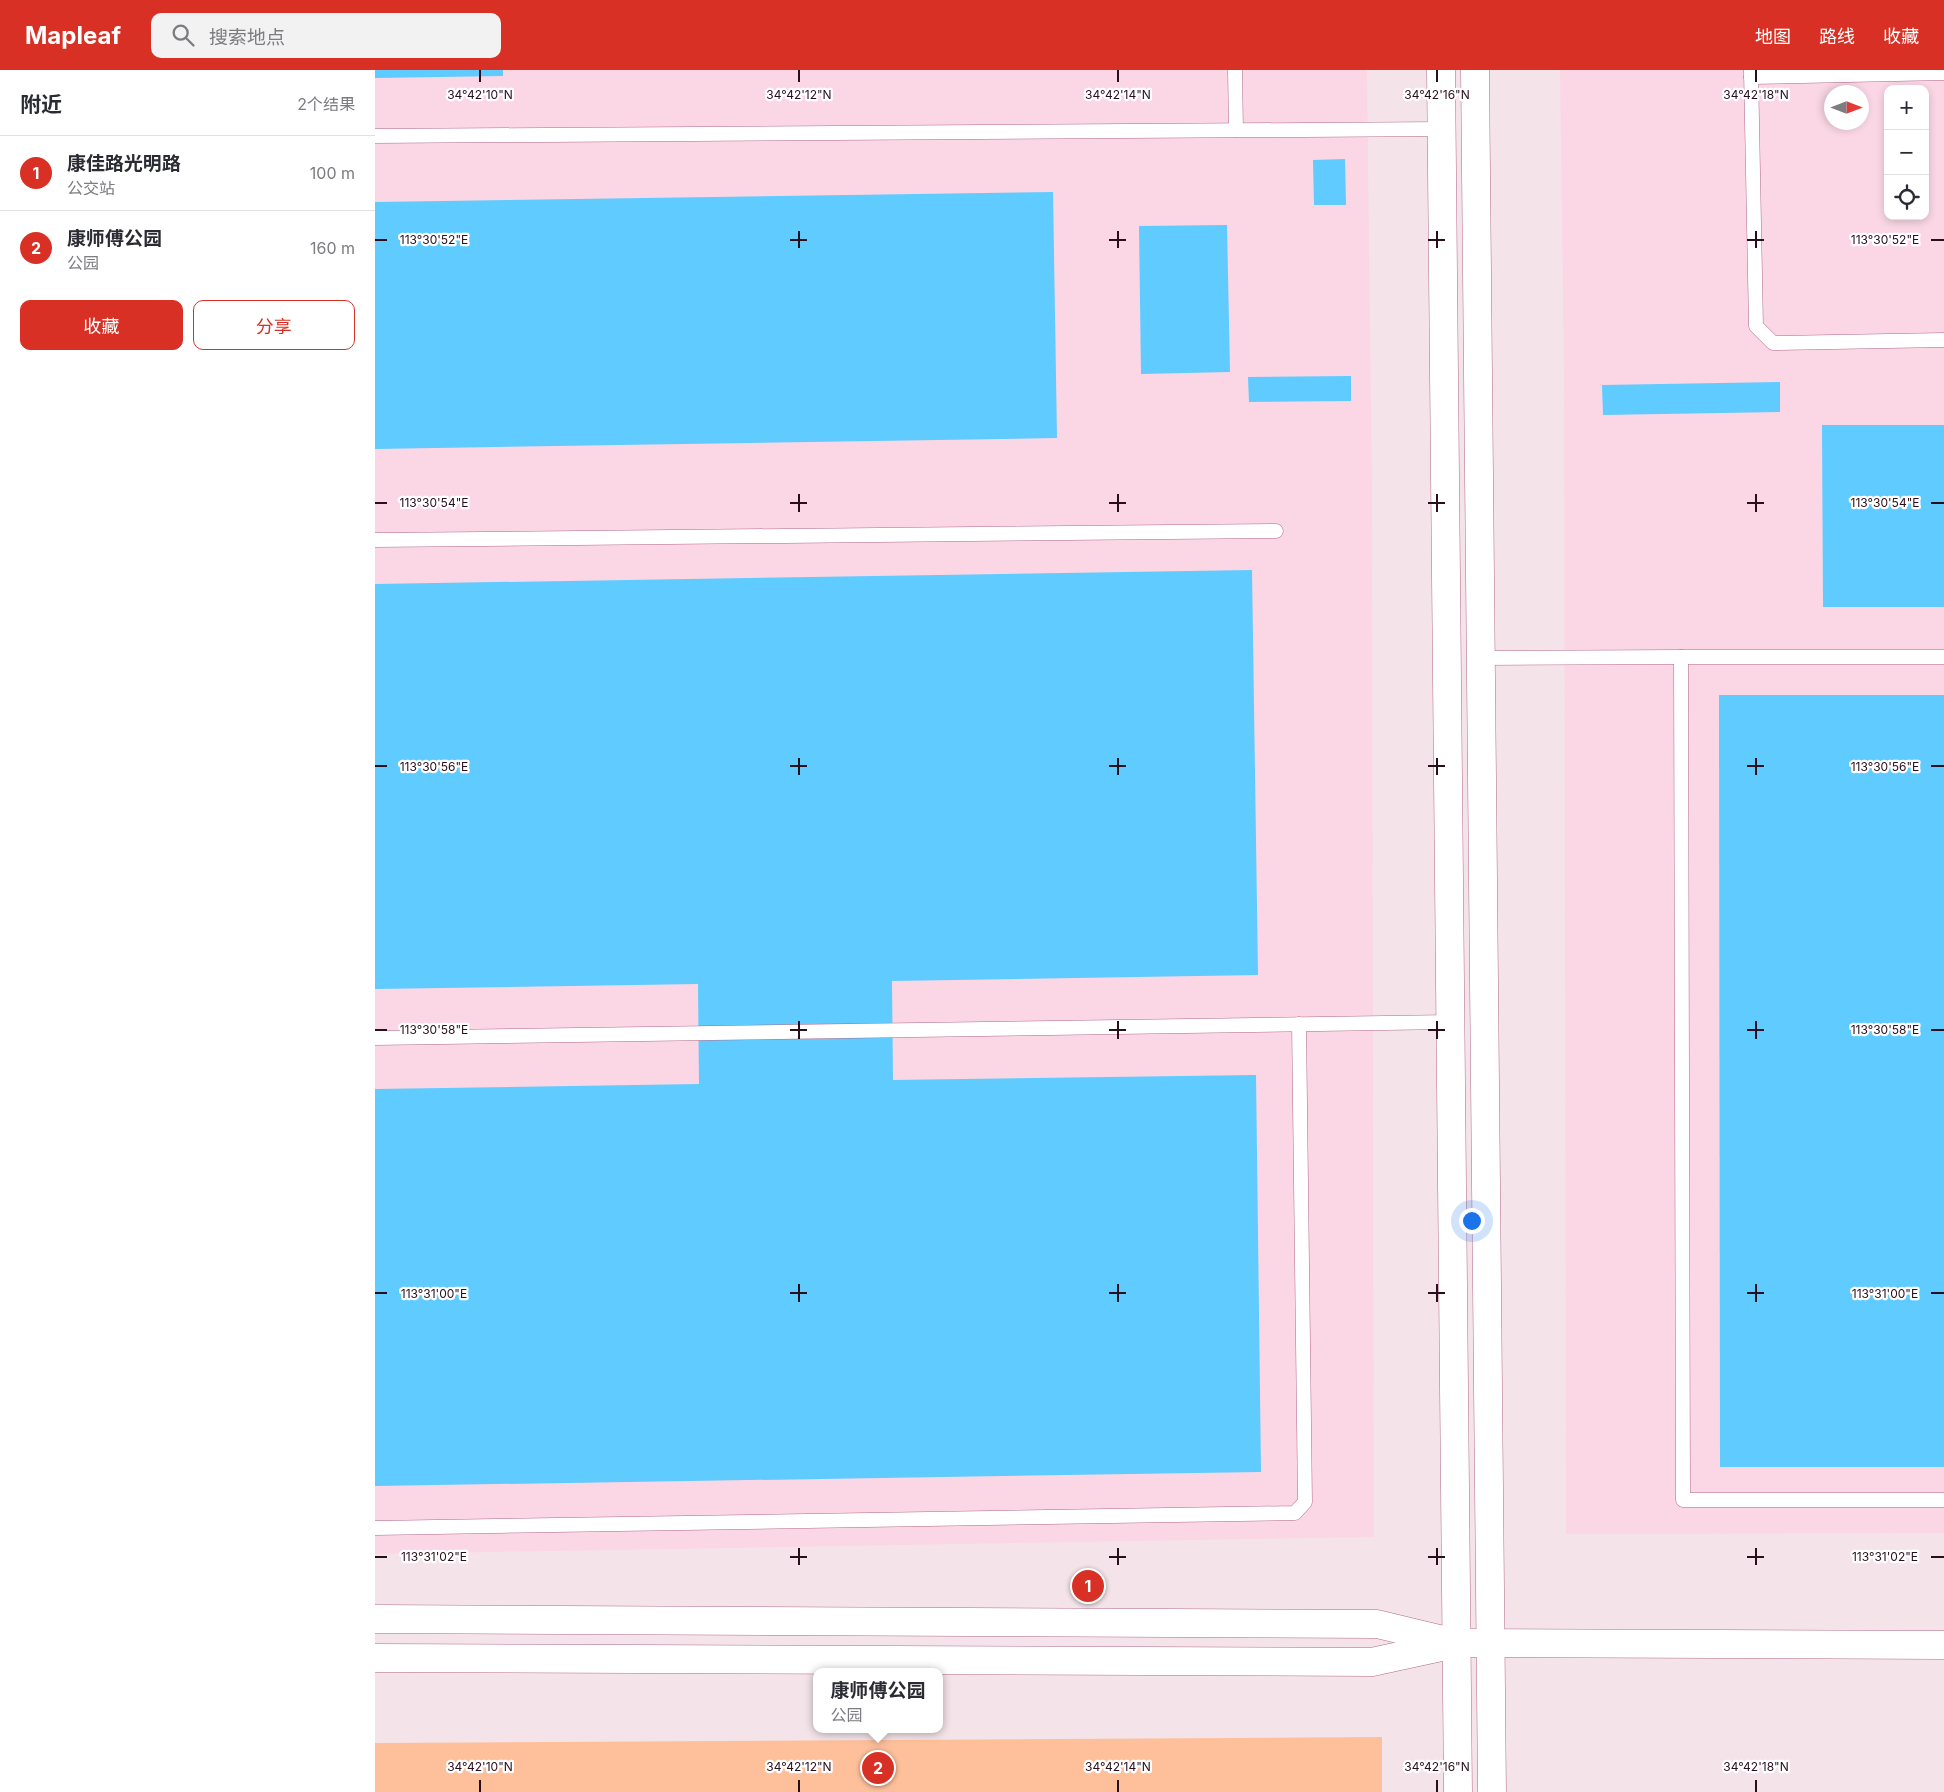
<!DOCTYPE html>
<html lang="zh">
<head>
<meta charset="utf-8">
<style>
	:root { --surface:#fff; --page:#f2f2f3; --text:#2b2b33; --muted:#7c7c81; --line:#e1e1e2; --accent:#d93025 }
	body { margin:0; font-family:Inter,"Noto Sans SC",sans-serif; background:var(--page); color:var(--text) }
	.controls { position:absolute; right:15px; top:15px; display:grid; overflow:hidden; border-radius:10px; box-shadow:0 2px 8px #0003 }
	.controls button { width:45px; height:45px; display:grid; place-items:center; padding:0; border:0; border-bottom:1px solid var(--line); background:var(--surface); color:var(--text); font:25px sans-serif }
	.compass { position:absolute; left:1449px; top:15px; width:45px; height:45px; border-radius:50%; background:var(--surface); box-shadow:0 2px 8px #0003; rotate:90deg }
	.you { position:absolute; left:1096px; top:1150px; width:18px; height:18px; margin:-12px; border:4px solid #fff; border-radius:50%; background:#1a73e8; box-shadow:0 0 0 8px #1a73e833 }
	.badge { display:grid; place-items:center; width:32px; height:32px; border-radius:50%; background:var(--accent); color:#fff; font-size:16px; font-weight:700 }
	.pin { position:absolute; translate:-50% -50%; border:2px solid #fff; box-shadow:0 1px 5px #0006 }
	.popup { position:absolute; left:438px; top:1598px; width:130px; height:65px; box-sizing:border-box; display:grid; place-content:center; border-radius:10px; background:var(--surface); filter:drop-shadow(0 1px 4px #0005); font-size:16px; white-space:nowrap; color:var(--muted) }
	.popup b { font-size:19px; color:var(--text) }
	.popup::after { content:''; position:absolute; left:50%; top:100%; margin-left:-10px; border:10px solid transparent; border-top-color:var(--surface) }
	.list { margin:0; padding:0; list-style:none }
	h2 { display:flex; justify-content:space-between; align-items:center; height:65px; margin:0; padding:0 20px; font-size:21px }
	h2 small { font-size:16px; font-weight:400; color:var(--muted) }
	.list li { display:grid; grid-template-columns:32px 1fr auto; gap:15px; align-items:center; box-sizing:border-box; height:75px; padding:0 20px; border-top:1px solid var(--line) }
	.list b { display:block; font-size:19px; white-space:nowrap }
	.list p { margin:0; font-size:16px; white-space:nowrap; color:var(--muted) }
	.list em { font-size:16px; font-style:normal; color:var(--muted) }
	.actions { display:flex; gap:10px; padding:15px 20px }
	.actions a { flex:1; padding:11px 0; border:1px solid var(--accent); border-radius:10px; text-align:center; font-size:18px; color:var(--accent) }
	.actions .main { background:var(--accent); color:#fff }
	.icon { flex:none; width:28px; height:28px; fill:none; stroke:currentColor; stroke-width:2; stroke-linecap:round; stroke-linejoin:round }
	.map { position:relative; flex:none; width:1569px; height:1722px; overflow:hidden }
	header { display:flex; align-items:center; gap:30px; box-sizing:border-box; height:70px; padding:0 25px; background:var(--accent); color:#fff }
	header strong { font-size:24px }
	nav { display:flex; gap:28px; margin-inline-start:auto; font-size:18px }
	.search { width:350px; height:45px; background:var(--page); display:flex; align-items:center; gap:12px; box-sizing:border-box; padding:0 18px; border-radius:10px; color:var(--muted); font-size:19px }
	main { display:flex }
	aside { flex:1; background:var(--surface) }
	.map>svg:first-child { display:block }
</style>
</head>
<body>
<header>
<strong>Mapleaf</strong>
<div class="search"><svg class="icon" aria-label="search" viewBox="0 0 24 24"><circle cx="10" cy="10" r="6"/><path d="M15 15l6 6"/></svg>搜索地点</div>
<nav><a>地图</a><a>路线</a><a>收藏</a></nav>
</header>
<main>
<aside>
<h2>附近<small>2个结果</small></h2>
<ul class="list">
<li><span class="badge">1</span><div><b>康佳路光明路</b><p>公交站</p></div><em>100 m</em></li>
<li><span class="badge">2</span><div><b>康师傅公园</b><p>公园</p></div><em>160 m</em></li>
</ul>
<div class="actions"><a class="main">收藏</a><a>分享</a></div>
</aside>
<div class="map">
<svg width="1569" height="1722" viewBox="0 0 1569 1722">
	<rect width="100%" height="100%" fill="#f4e4ea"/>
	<g fill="#fbd7e5" fill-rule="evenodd">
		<polygon points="0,0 992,0 997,412 999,1467 0,1484"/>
		<path d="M1185 0H1569V1463L1191 1464 1189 306ZM1513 19H1550V146H1513ZM1456 22H1486V52H1456Z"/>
	</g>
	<polygon fill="#fec09b" points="1007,1667 1007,1722 0,1722 0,1673"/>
	<g fill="#5fcbff">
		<polygon points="0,0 128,0 128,6 0,8"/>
		<polygon points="970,89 971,135 939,135 938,90"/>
		<polygon points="678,122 682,368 0,379 0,132"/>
		<polygon points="852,155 855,302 766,304 764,156"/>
		<polygon points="976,306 976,331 874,332 873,307"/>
		<polygon points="1405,312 1405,342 1228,345 1227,315"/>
		<polygon points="1447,355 1569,355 1569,537 1448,537"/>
		<polygon points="877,500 883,905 517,911 518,1010 881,1005 886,1402 0,1416 0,1019 324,1014 323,914 0,919 0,514"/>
		<polygon points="1344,625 1569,625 1569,1397 1345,1397"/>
	</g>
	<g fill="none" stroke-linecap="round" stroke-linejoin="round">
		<defs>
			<g id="service">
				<polyline points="860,0 861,60"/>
				<polyline points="1376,0 1381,256 1398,273 1569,270"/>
				<polyline points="1376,7 1569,3"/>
				<polyline points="0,66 1067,59"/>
				<polyline points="0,470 901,461"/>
				<polyline points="1569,587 1306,587 1308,1430 1569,1430"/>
				<polyline points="1106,588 1306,587"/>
				<polyline points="0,968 1075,952"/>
				<polyline points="0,1458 920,1443 930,1432 924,954"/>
			</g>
			<polyline id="minor" points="1081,1573 1569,1575"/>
			<g id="tertiary">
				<polyline points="1066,0 1083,1722"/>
				<polyline points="1100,0 1117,1722"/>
				<polyline points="0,1549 1002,1554 1081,1573"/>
				<polyline points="0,1588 997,1592 1075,1575"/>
			</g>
		</defs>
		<use href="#service" stroke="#b26a8a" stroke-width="15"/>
		<use href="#minor" stroke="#b26a8a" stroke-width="29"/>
		<use href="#tertiary" stroke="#b26a8a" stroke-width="29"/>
		<use href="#service" stroke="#fff" stroke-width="14"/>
		<use href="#minor" stroke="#fff" stroke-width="28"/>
		<use href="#tertiary" stroke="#fff" stroke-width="28"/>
	</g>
	<path fill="none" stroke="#290e1b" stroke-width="2" d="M105 0V12M424 0V12M743 0V12M1062 0V12M1381 0V12M424 161V178M743 161V178M1062 161V178M1381 161V178M0 170H12M415 170H432M734 170H751M1053 170H1070M1372 170H1389M1556 170H1569M424 424V442M743 424V442M1062 424V442M1381 424V442M0 433H12M415 433H432M734 433H751M1053 433H1070M1372 433H1389M1556 433H1569M424 688V705M743 688V705M1062 688V705M1381 688V705M0 696H12M415 696H432M734 696H751M1053 696H1070M1372 696H1389M1556 696H1569M424 951V969M743 951V969M1062 951V969M1381 951V969M0 960H12M415 960H432M734 960H751M1053 960H1070M1372 960H1389M1556 960H1569M424 1214V1232M743 1214V1232M1062 1214V1232M1381 1214V1232M0 1223H12M415 1223H432M734 1223H751M1053 1223H1070M1372 1223H1389M1556 1223H1569M424 1478V1495M743 1478V1495M1062 1478V1495M1381 1478V1495M0 1487H12M415 1487H432M734 1487H751M1053 1487H1070M1372 1487H1389M1556 1487H1569M105 1710V1722M424 1710V1722M743 1710V1722M1062 1710V1722M1381 1710V1722"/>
	<g font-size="12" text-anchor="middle" fill="#290e1b" stroke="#fff" stroke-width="4.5" stroke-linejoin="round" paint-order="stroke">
		<text x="105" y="29">34°42'10"N</text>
		<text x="424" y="29">34°42'12"N</text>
		<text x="743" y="29">34°42'14"N</text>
		<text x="1062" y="29">34°42'16"N</text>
		<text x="1381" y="29">34°42'18"N</text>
		<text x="1510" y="174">113°30'52"E</text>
		<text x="59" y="174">113°30'52"E</text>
		<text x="1510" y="437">113°30'54"E</text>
		<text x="59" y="437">113°30'54"E</text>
		<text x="1510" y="701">113°30'56"E</text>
		<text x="59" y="701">113°30'56"E</text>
		<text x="1510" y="964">113°30'58"E</text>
		<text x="59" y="964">113°30'58"E</text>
		<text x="1510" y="1228">113°31'00"E</text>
		<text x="59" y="1228">113°31'00"E</text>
		<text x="1510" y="1491">113°31'02"E</text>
		<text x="59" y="1491">113°31'02"E</text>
		<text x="105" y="1701">34°42'10"N</text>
		<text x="424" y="1701">34°42'12"N</text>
		<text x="743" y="1701">34°42'14"N</text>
		<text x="1062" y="1701">34°42'16"N</text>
		<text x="1381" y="1701">34°42'18"N</text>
	</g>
</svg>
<div class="controls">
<button>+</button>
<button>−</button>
<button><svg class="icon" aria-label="locate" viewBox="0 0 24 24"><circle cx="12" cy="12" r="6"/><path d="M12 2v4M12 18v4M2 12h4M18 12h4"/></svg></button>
</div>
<svg class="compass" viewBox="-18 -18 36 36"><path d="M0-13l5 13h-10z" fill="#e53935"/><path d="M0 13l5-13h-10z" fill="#7c7c81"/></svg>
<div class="you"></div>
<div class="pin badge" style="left:713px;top:1516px">1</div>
<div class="pin badge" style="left:503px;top:1698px">2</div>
<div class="popup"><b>康师傅公园</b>公园</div>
</div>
</main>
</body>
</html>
